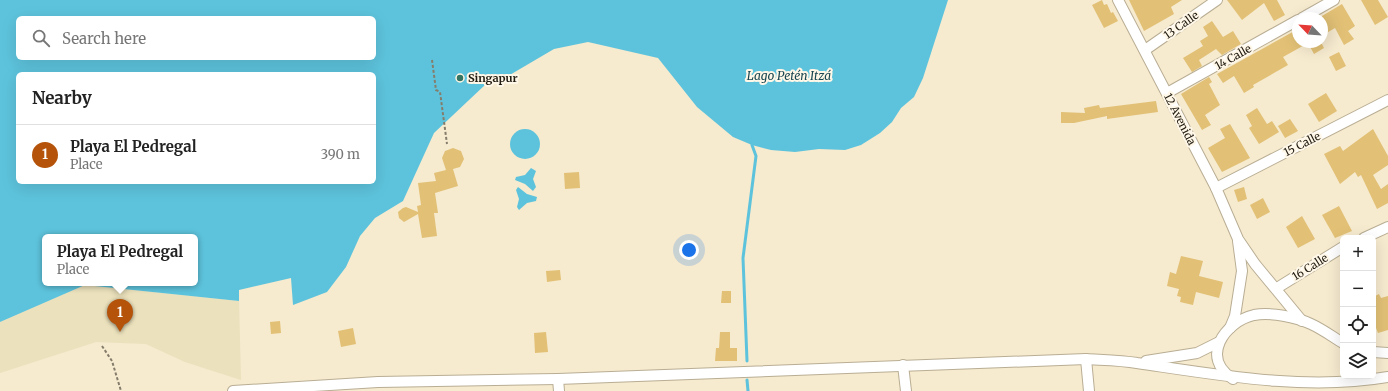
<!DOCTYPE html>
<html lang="en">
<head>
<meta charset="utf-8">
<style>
	:root { --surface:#fff; --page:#f2f2f2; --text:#222; --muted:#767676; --line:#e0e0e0; --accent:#b45309 }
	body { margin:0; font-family:Merriweather,serif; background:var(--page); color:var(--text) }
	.controls { position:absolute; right:12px; bottom:12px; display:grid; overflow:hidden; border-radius:6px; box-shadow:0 4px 16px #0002 }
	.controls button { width:36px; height:36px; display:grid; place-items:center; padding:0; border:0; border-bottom:1px solid var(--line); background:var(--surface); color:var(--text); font:20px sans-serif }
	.compass { position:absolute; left:1292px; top:12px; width:36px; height:36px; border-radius:50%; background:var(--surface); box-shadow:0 4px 16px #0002; rotate:295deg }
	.you { position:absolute; left:689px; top:250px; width:14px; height:14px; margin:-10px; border:3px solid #fff; border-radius:50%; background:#1a73e8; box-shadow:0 0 0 6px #1a73e833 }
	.badge { display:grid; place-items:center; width:26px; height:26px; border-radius:50%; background:var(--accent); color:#fff; font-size:13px; font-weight:700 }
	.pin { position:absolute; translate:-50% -33px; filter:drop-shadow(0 1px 2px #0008) }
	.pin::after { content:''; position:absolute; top:21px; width:14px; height:12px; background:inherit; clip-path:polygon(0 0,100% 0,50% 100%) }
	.popup { position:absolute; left:42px; top:234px; width:156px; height:52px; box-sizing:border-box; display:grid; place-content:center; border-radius:6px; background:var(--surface); filter:drop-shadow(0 1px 3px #0005); font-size:13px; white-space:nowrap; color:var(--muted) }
	.popup b { font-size:15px; color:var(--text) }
	.popup::after { content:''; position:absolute; left:50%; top:100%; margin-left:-8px; border:8px solid transparent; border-top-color:var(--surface) }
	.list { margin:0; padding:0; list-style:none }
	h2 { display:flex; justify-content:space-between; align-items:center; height:52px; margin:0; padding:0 16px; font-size:17px }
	h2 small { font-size:13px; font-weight:400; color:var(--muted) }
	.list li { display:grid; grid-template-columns:26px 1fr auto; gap:12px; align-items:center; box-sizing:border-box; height:60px; padding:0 16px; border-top:1px solid var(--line) }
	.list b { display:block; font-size:15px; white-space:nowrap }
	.list p { margin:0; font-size:13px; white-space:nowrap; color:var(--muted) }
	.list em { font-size:13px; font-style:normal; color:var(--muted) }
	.icon { flex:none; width:22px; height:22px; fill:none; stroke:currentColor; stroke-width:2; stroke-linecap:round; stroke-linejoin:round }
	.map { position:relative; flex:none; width:1388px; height:391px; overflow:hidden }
	.search { position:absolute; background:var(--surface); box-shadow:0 4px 16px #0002; left:16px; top:16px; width:360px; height:44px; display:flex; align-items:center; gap:10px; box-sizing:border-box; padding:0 14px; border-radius:6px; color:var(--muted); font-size:15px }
	.panel { position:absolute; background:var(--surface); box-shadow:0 4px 16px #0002; left:16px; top:72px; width:360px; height:112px; border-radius:6px }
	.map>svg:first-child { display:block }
</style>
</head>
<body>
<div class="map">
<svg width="1388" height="391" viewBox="0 0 1388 391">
	<rect width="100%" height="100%" fill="#f6eacf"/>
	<polygon fill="#ebe1bc" points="85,285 239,301 241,380 185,362 146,344 96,342 0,373 0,322"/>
	<g fill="#5dc3dc" fill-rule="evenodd">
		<path d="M0 0H948L923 78 914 97 901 108 892 122 880 133 861 145 845 150 819 149 795 152 771 150 752 145 733 137 697 107 658 58 588 42 554 49 508 76 486 84 434 133 403 201 375 218 360 236 346 267 327 292 293 305 291 278 239 290V301L85 285 0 322ZM18 18H374V58H18ZM18 74H374V182H18ZM45 237H195V283H45Z"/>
		<circle cx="525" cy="144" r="15"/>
		<polygon points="531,168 536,171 533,179 536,187 533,191 525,184 515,180 516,177 525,175"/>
		<polygon points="518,187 527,194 537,197 536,201 527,203 519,210 517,207 519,199 516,190"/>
	</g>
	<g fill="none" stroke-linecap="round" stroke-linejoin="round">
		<g stroke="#5dc3dc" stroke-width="3">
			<polyline points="747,361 743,258 756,156 752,145"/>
			<polyline points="747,380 748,391"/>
		</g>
	</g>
	<g fill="#e2c176">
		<polygon points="1102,0 1104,5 1107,4 1111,13 1113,12 1118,21 1104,28 1092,5"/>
		<polygon points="1129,0 1182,0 1171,7 1174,14 1144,31"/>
		<polygon points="1227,0 1277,0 1285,15 1274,21 1264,3 1242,20"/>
		<polygon points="1361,0 1378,0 1388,17 1375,25"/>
		<polygon points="1342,4 1355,26 1348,31 1354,39 1344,45 1335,28 1325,34 1322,28 1322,16"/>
		<polygon points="1212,21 1223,37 1233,31 1241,44 1222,55 1216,49 1199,60 1202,66 1192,72 1183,58 1203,46 1200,41 1208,36 1203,27"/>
		<polygon points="1298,29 1298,42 1321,42 1324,48 1314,54 1308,43 1283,57 1288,65 1253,85 1254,87 1244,93 1234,76 1223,83 1217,74"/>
		<polygon points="1339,52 1346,66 1336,71 1329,57"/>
		<polygon points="1209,77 1212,82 1209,84 1220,105 1205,115 1211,125 1202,130 1181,94"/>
		<polygon points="1326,93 1337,111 1319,122 1308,104"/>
		<polygon points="1156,101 1158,112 1107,119 1107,116 1074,123 1061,123 1061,112 1085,113 1084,108 1099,105 1100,108"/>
		<polygon points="1257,108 1267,124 1272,121 1279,132 1259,144 1249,128 1252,126 1246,115"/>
		<polygon points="1290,119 1298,131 1285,138 1278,126"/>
		<polygon points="1230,124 1250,158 1222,172 1208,148 1225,138 1220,129"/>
		<polygon points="1373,129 1388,156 1388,165 1373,175 1381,189 1388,184 1388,203 1377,209 1361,175 1358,177 1355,172 1340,184 1324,154 1340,146 1343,151"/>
		<polygon points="453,148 461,151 464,159 460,167 453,169 458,186 435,193 438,213 434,213 437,236 422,238 418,214 404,222 399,218 398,212 403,208 406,207 418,212 417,206 421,205 418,183 436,181 434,173 446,170 442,158 445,151"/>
		<polygon points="579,172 580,188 565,189 564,173"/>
		<polygon points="1244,187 1247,199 1238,202 1234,190"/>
		<polygon points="1263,198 1270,212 1257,219 1250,205"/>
		<polygon points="1339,206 1352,231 1335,238 1322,215"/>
		<polygon points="1302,216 1315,239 1298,248 1286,227"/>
		<polygon points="1181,256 1203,261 1199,276 1223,282 1219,298 1196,292 1193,305 1180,302 1181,297 1177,296 1179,289 1167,286 1170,272 1176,274"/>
		<polygon points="560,270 561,280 547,282 546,271"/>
		<polygon points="722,291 731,291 731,303 721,303"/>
		<polygon points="1379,294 1381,298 1388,296 1388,330 1378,333 1376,328 1373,329 1373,297"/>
		<polygon points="280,321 281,333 271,334 270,322"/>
		<polygon points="353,328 356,344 341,347 338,331"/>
		<polygon points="546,332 548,352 535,353 534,333"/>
		<polygon points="720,332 730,332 730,348 737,348 737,361 715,361 716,348 719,348"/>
	</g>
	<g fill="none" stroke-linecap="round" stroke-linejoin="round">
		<defs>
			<g id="minor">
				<polyline points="1118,0 1216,188 1238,239 1255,264 1302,321"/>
				<polyline points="1302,18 1334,0"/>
				<polyline points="1145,50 1217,0"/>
				<polyline points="1167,93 1298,20"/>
				<polyline points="1216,188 1388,100"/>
				<polyline points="1364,238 1388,227"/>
				<polyline points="1277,288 1343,247"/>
				<polyline points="1230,328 1235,316 1242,271 1238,241"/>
				<polyline points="1373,352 1388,353"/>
				<polyline points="1086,359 1089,391"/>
				<polyline points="1146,361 1197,353 1219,342"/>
				<polyline points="903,365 906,391"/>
				<polyline points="558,379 559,391"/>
				<path d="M1233 379C1200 358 1224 322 1254 315 1271 312 1296 317 1311 324 1322 329 1333 337 1343 343"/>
				<path d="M233 391 378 382 558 379 1086 359C1103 360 1121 360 1137 363 1219 375 1306 391 1388 377"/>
			</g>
		</defs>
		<use href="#minor" stroke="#b9ae94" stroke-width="12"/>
		<g stroke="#857d6b" stroke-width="2" stroke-dasharray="3 2" stroke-linecap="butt">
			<polyline points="432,60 436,90 440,92 447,144"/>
			<polyline points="102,346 112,361 121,391"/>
		</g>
		<use href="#minor" stroke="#fff" stroke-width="10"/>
	</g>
	<circle fill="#337463" stroke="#fff7e7" stroke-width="1.5" cx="460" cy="78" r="4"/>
	<g text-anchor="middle" stroke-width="4" stroke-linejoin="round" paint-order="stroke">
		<g font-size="11" fill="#201b11" stroke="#fff7e7">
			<text transform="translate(1181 25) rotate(-35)" y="4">13 Calle</text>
			<text transform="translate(1233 57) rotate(-29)" y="4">14 Calle</text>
			<text transform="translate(1180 119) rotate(63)" y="4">12 Avenida</text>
			<text transform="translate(1302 144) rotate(-27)" y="4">15 Calle</text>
			<text transform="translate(1310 267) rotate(-32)" y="4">16 Calle</text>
		</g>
		<g font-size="11" font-weight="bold" fill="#201b11" stroke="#fff7e7" text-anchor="start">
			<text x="468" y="82">Singapur</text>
		</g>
		<g font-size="12" font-style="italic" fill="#184651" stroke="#fff7e7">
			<text x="789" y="80">Lago Petén Itzá</text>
		</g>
	</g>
</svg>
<div class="controls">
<button>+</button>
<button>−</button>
<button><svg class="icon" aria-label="locate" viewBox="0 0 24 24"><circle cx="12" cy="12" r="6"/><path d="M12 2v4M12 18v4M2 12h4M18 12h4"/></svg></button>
<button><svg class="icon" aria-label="layers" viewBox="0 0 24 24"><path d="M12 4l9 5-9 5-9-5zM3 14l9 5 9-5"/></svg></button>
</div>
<svg class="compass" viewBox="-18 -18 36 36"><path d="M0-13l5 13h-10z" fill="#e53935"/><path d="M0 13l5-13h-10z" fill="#767676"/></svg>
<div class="you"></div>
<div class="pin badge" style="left:120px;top:332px">1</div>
<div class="popup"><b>Playa El Pedregal</b>Place</div>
<div class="search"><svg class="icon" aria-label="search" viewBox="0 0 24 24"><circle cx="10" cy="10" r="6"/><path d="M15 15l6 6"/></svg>Search here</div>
<section class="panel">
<h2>Nearby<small></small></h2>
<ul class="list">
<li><span class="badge">1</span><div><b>Playa El Pedregal</b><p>Place</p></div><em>390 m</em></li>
</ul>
</section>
</div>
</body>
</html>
